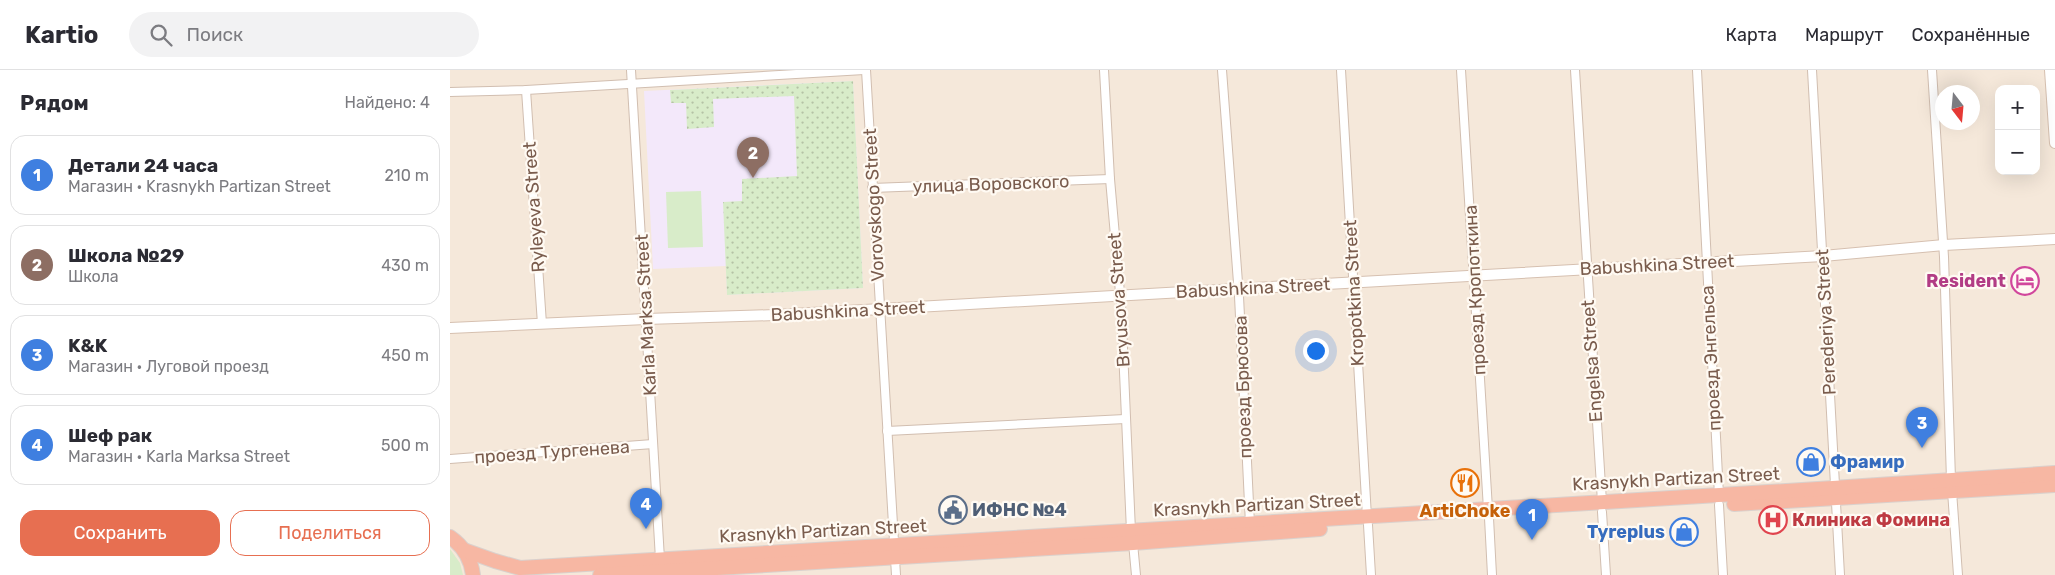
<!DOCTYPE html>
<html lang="ru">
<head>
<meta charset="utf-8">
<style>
	:root { --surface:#fff; --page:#f2f2f3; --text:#2b2b33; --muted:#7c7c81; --line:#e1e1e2; --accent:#e76f51 }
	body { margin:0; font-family:Rubik,sans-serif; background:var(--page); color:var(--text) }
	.controls { position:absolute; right:15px; top:15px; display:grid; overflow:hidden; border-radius:10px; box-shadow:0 5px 20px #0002 }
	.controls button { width:45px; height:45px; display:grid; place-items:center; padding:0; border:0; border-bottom:1px solid var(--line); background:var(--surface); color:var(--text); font:25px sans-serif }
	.compass { position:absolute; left:1485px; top:15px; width:45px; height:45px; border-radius:50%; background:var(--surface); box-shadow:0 5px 20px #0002; rotate:164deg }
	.you { position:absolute; left:865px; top:280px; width:18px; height:18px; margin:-12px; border:4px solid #fff; border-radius:50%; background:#1a73e8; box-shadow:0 0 0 8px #1a73e833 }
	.badge { display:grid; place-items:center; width:32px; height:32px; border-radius:50%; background:var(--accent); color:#fff; font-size:16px; font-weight:700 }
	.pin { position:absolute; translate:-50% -41px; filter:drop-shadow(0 1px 2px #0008) }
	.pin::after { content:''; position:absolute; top:26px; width:18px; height:15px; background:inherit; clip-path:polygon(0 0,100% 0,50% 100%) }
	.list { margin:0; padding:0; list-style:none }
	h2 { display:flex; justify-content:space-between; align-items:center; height:65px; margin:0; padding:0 20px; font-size:21px }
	h2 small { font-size:16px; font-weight:400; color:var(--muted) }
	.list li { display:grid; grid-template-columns:32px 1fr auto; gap:15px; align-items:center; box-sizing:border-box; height:80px; margin:0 10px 10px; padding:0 10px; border:1px solid var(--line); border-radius:15px }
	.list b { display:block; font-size:19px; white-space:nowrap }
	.list p { margin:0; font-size:16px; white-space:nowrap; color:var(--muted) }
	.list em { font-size:16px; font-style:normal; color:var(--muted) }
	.actions { display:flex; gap:10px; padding:15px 20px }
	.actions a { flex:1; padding:11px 0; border:1px solid var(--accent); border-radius:15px; text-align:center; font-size:18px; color:var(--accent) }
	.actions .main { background:var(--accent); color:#fff }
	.icon { flex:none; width:28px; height:28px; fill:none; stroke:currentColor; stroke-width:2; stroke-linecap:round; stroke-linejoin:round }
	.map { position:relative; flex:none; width:1605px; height:505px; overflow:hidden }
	header { display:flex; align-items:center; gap:30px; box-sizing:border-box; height:70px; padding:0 25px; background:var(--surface); border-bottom:1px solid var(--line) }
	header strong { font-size:24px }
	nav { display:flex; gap:28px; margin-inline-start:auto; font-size:18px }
	.search { width:350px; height:45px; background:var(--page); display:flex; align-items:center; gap:12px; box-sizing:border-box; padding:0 18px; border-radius:28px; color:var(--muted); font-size:19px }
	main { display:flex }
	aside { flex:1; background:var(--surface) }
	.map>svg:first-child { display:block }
</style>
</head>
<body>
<header>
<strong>Kartio</strong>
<div class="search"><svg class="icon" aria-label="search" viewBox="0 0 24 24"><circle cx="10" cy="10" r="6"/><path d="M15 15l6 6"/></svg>Поиск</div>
<nav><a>Карта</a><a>Маршрут</a><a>Сохранённые</a></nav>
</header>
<main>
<aside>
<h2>Рядом<small>Найдено: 4</small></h2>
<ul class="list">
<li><span class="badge" style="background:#3f7fe0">1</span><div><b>Детали 24 часа</b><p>Магазин · Krasnykh Partizan Street</p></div><em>210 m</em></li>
<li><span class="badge" style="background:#8d6e63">2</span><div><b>Школа №29</b><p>Школа</p></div><em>430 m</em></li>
<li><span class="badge" style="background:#3f7fe0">3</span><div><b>K&amp;K</b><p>Магазин · Луговой проезд</p></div><em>450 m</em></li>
<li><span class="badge" style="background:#3f7fe0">4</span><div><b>Шеф рак</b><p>Магазин · Karla Marksa Street</p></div><em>500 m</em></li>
</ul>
<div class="actions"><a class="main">Сохранить</a><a>Поделиться</a></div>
</aside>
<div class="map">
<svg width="1605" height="505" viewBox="0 0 1605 505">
	<defs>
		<pattern id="park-dots" width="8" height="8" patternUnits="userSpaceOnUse" patternTransform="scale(1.25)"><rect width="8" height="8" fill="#d8ecc9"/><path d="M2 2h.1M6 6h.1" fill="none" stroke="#b4c2a5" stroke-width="1.8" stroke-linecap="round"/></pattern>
	</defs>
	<rect width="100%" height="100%" fill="#fdf6ec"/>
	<path fill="#f5e8da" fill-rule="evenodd" d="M0 0H1605V505H0ZM1549 19H1586V101H1549ZM1492 22H1522V52H1492Z"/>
	<polygon fill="#f3e8fa" points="403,11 413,218 277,225 276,196 203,199 194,21"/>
	<g fill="#d8ecc9">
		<polygon points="251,121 253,177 218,178 216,122"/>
		<polygon points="0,479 10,493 13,505 0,505"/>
	</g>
	<polygon fill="url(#park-dots)" points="403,11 413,218 277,225 273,132 292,131 292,109 347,106 344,26 263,29 264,57 237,59 236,33 221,33 220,20"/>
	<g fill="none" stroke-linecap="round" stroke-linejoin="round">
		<defs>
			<g id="street">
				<polyline points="181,0 210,489"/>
				<polyline points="416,0 446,505"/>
				<polyline points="654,0 660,109 671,234 681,461"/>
				<polyline points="772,0 789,226 800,454"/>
				<polyline points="891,0 917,447"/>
				<polyline points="1011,0 1038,439"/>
				<polyline points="1125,0 1152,432"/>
				<polyline points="1247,0 1269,425"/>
				<polyline points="1362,0 1390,505"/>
				<polyline points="1482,0 1494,187 1501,410"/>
				<polyline points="76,20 92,254"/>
				<polyline points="0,22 76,20 414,0"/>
				<polyline points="422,118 660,109"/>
				<polyline points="437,361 675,349"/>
				<polyline points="0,389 203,374"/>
				<polyline points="1502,421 1508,505"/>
				<polyline points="1269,435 1273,505"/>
				<polyline points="1152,442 1156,505"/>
				<polyline points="1039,448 1042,505"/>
				<polyline points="918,455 921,505"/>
				<polyline points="683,473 686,505"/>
			</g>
			<g id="secondary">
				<polyline points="1600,0 1605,73"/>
				<polyline points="0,258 196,249 325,245 1373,186 1494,175 1605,169"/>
			</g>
			<g id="highway">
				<polyline points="1284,434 1605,415"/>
				<path d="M0 467C13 476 21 489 23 505"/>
				<polyline points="14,480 45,491 70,498 1368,419 1605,403"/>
				<polyline points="150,505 683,473 870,459"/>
			</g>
		</defs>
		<use href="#street" stroke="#d1beb0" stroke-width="10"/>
		<use href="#secondary" stroke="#d6c0b0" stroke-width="12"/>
		<use href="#highway" stroke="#dad1cd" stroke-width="16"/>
		<use href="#street" stroke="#fff" stroke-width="8"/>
		<use href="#secondary" stroke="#fff" stroke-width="10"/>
		<use href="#highway" stroke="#f7b7a3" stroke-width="14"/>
	</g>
	<defs>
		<symbol id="hotel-ring" viewBox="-11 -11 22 22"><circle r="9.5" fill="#fffaf3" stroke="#d1479c" stroke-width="1.5"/><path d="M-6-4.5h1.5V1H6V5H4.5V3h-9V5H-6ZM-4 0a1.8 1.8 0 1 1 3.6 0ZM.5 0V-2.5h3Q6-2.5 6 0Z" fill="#d1479c"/></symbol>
		<symbol id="shop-ring" viewBox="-11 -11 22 22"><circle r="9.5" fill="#fffaf3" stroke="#3f7fe0" stroke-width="1.5"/><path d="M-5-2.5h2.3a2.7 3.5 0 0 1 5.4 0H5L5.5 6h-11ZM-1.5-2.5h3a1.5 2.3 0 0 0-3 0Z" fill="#3f7fe0"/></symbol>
		<symbol id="restaurant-ring" viewBox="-11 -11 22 22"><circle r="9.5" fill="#fffaf3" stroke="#e8710a" stroke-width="1.5"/><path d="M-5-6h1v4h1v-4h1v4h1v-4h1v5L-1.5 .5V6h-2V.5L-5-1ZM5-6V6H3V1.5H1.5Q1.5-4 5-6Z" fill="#e8710a"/></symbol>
		<symbol id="civic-ring" viewBox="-11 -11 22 22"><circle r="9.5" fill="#fffaf3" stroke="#5c6f8a" stroke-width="1.5"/><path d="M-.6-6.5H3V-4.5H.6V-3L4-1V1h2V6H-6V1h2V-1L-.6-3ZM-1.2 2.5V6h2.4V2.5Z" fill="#5c6f8a"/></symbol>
		<symbol id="hospital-ring" viewBox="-11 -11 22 22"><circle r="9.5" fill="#fffaf3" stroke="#e0444e" stroke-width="1.5"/><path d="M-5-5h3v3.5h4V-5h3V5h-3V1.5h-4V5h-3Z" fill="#e0444e"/></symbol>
	</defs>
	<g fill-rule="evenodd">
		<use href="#hotel-ring" x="1559" y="195" width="32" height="32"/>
		<use href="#shop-ring" x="1345" y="376" width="32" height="32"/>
		<use href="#restaurant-ring" x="999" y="397" width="32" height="32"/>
		<use href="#civic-ring" x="487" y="424" width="32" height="32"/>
		<use href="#hospital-ring" x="1307" y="434" width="32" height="32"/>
		<use href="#shop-ring" x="1218" y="446" width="32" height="32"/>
	</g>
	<g text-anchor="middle" stroke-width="4.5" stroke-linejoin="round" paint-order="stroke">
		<g font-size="18" fill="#7a5c4d" stroke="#fffaf3">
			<text transform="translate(541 114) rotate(-2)" y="6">улица Воровского</text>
			<text transform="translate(424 135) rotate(-93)" y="6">Vorovskogo Street</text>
			<text transform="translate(84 137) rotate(-94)" y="6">Ryleyeva Street</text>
			<text transform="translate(1207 195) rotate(-3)" y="6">Babushkina Street</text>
			<text transform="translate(803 218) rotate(-3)" y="6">Babushkina Street</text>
			<text transform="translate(1025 220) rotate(-93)" y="6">проезд Кропоткина</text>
			<text transform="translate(904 223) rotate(-93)" y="6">Kropotkina Street</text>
			<text transform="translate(669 230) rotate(-94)" y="6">Bryusova Street</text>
			<text transform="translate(398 241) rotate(-3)" y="6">Babushkina Street</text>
			<text transform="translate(196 245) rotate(-93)" y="6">Karla Marksa Street</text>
			<text transform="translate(1376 252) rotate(-93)" y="6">Perederiya Street</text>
			<text transform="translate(1261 288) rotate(-93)" y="6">проезд Энгельса</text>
			<text transform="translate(1142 291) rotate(-94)" y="6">Engelsa Street</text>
			<text transform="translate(793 317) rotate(-92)" y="6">проезд Брюсова</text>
			<text transform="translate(102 382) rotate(-4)" y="6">проезд Тургенева</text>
			<text transform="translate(1226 409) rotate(-3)" y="6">Krasnykh Partizan Street</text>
			<text transform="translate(807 435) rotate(-3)" y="6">Krasnykh Partizan Street</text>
			<text transform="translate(373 461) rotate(-3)" y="6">Krasnykh Partizan Street</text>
		</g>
		<g font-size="18" font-weight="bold" fill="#b23c85" stroke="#fffaf3" text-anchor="end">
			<text x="1556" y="217">Resident</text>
		</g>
		<g font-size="18" font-weight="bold" fill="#366cbe" stroke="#fffaf3" text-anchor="start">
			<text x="1380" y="398">Фрамир</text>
			<text x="1215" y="468" text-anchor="end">Tyreplus</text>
		</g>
		<g font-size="18" font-weight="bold" fill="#4e5e75" stroke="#fffaf3" text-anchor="start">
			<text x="522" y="446">ИФНС №4</text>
		</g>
		<g font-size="18" font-weight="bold" fill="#c56008" stroke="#fffaf3">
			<text x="1015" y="447">ArtiChoke</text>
		</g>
		<g font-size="18" font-weight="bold" fill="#be3a42" stroke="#fffaf3" text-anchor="start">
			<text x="1342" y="456">Клиника Фомина</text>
		</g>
	</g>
</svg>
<div class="controls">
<button>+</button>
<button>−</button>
</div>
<svg class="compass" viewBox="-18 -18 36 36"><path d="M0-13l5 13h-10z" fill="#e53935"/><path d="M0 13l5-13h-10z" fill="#7c7c81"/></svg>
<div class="you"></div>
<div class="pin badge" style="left:1082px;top:470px;background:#3f7fe0">1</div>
<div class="pin badge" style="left:303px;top:108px;background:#8d6e63">2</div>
<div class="pin badge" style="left:1472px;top:378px;background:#3f7fe0">3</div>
<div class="pin badge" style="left:196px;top:459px;background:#3f7fe0">4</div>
</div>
</main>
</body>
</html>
